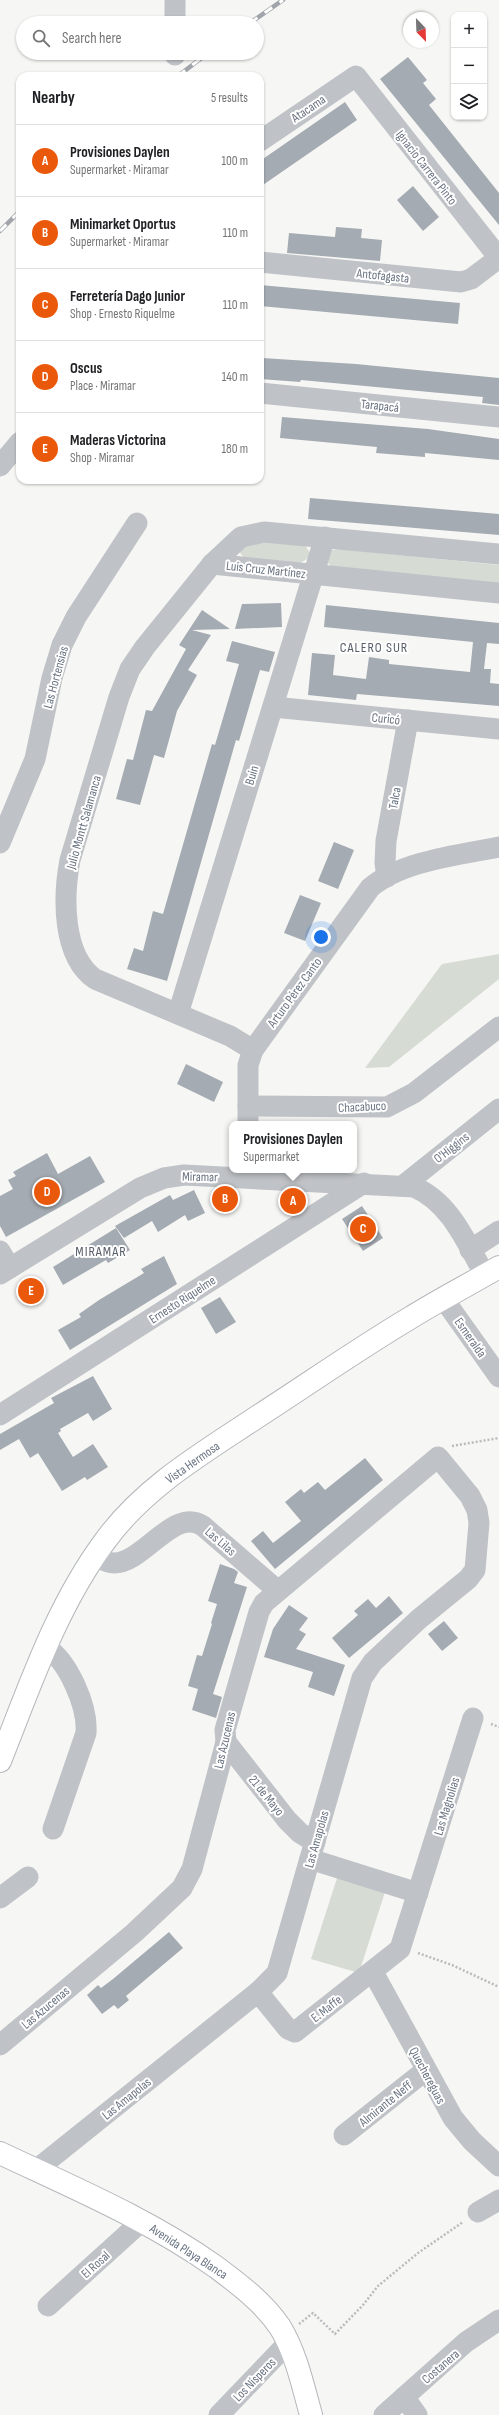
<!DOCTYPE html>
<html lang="en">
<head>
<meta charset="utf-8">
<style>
	:root { --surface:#fff; --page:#f2f2f2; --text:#202124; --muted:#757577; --line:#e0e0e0; --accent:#ea580c }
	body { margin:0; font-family:"Sofia Sans Condensed",sans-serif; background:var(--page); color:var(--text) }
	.controls { position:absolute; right:12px; top:12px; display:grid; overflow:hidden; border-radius:8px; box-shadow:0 1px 3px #0004 }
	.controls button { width:36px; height:36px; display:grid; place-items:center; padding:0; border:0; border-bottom:1px solid var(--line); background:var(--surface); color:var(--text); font:20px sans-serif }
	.compass { position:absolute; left:403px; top:12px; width:36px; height:36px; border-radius:50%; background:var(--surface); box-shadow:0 1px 3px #0004; rotate:157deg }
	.you { position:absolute; left:321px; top:937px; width:14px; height:14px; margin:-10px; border:3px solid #fff; border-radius:50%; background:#1a73e8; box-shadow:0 0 0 6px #1a73e833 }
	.badge { display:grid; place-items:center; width:26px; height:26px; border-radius:50%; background:var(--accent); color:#fff; font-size:13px; font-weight:700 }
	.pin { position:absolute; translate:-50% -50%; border:2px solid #fff; box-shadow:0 1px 4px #0006 }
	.popup { position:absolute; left:229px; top:1121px; width:128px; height:52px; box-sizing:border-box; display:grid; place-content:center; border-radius:8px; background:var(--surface); filter:drop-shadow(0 1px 3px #0005); font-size:13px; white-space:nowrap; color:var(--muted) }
	.popup b { font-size:15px; color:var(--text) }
	.popup::after { content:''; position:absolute; left:50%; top:100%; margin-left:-8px; border:8px solid transparent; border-top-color:var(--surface) }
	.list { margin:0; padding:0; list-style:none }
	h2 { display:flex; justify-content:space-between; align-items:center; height:52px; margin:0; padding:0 16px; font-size:17px }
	h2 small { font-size:13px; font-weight:400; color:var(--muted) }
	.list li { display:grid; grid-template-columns:26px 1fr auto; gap:12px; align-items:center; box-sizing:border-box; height:72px; padding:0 16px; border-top:1px solid var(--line) }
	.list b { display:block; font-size:15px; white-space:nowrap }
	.list p { margin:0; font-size:13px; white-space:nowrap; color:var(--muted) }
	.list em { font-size:13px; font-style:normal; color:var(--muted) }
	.icon { flex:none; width:22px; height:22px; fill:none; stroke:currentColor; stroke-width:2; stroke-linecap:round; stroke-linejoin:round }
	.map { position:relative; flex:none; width:499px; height:2415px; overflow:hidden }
	.search { position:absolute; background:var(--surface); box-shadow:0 1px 3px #0004; left:16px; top:16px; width:248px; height:44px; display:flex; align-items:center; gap:10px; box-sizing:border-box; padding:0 14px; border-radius:22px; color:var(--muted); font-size:15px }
	.panel { position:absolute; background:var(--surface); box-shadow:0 1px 3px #0004; left:16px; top:72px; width:248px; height:412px; border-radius:12px }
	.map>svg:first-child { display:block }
</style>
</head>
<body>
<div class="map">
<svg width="499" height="2415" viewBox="0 0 499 2415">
	<rect width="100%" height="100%" fill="#f6f7f4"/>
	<g fill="#d6dbd4">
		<polygon points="253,540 305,545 310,553 307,559 298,564 243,557 239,551"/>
		<polygon points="339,549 499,565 499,583 332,567 326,561 332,550"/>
		<polygon points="499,954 499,979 389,1067 365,1068 442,964"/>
		<polygon points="337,1878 385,1892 359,1973 311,1959"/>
	</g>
	<g fill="#a5abb2">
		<polygon points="408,57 427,80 423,83 436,99 429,105 499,193 499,225 380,79"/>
		<polygon points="345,102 357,120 260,187 260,161"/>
		<polygon points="413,186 439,217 423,231 397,200"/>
		<polygon points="336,227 362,229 361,238 382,240 380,261 287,253 289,233 335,237"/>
		<polygon points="260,285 460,303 458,324 260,306"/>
		<polygon points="262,358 356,364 499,378 499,405 482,403 483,397 301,380 300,382 260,379"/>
		<polygon points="282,417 428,429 499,439 499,460 425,453 425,457 376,453 377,447 280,438"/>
		<polygon points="310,498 499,514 499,535 308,519"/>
		<polygon points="281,603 282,627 235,629 242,604"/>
		<polygon points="326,605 499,623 499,644 487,643 484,669 491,669 490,683 499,684 499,706 357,694 356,700 308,695 312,653 335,655 333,675 366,679 369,657 389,660 389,664 470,672 473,642 324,627"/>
		<polygon points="202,610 230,629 192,630 211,635 188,670 197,675 177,711 164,758 154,755 140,805 116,799 127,759 133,760 146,710 152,711 186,649 179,645"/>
		<polygon points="232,641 275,652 269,672 260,670 239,741 236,740 167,981 127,969 134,948 143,951 153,911 163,914 212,744 215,745 239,664 226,661"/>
		<polygon points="334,842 354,850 338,889 318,881"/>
		<polygon points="300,895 321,903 305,941 284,933"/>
		<polygon points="186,1064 223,1082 214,1102 177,1084"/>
		<polygon points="47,1153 58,1174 90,1156 105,1182 6,1237 0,1226 0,1196 13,1189 8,1180 16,1176 13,1172"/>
		<polygon points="194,1190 205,1213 188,1221 185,1215 158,1232 152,1221 124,1238 115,1226 170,1195 173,1200"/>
		<polygon points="362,1206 383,1238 363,1251 342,1219"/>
		<polygon points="116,1228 130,1250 108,1263 106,1260 63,1285 53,1267"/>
		<polygon points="164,1256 177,1284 70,1350 58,1330 81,1317 79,1314 99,1300 144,1273 141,1269"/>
		<polygon points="220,1297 236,1322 216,1334 201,1308"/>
		<polygon points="93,1376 112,1409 93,1421 88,1413 60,1429 61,1431 58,1433 73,1457 93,1444 108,1467 87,1480 85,1477 62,1491 38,1453 30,1458 19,1439 0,1450 0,1434 54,1403 51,1398"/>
		<polygon points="365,1458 383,1480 275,1569 251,1541 263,1531 273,1543 301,1521 285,1502 301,1489 304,1493 318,1482 325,1490"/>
		<polygon points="220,1564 234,1569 238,1572 234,1583 247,1587 213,1694 222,1697 216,1718 192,1710 198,1689 188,1686 197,1655 202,1656 212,1624 211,1623 217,1604 208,1601"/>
		<polygon points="389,1596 403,1613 349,1658 332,1638 358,1615 354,1611 368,1599 376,1608"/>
		<polygon points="289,1605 308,1618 299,1630 306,1634 296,1649 345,1665 334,1696 308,1687 313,1672 264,1657 273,1629"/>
		<polygon points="444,1621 458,1638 442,1651 428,1634"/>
		<polygon points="169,1932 183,1948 126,1996 129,2000 118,2009 114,2005 102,2014 87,1995 98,1985 101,1988 113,1979"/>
	</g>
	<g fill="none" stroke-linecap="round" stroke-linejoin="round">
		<defs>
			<g id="secondary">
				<path d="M0 1761C30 1686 56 1607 105 1541 144 1487 203 1453 257 1417 308 1384 358 1349 410 1318 439 1300 470 1284 499 1267"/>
				<path d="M0 2153C74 2188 150 2220 216 2267 240 2285 263 2302 280 2327 296 2353 303 2386 311 2415"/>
			</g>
		</defs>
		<use href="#secondary" stroke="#b4b7bc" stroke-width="24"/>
		<g stroke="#b9bbbe" stroke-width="2.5" stroke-dasharray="2 2" stroke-linecap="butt">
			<polyline points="452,1446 499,1438"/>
			<polyline points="491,1724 499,1727"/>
			<polyline points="418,1953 452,1965 499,1987"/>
			<polyline points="299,2324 313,2313 335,2334 363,2305 378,2286 418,2253 463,2222"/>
		</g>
		<g stroke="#bfc2c6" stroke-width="21">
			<polyline points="175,23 175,0"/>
			<polyline points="175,55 175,53"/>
			<polyline points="260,141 356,76 499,258"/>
			<polyline points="260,262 461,282 471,279 499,258"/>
			<polyline points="260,393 499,417"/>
			<polyline points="0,466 20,442"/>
			<polyline points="212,564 499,593"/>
			<polyline points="273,707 499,729"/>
			<polyline points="0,843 35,759 52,678 62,645 76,617 137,523"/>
			<polyline points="387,877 385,863 386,841 408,720"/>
			<polyline points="178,1014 325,537"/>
			<path d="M253 1050 230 1036 95 979C62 956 63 897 70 860L119 697 130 669 145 647 212 564 241 537 264 532 499 554"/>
			<polyline points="248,1106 387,1107 414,1093 499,1027"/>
			<path d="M248 1124V1065L253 1050 370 888C401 861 459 855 499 847"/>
			<polyline points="404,1185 499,1109"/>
			<polyline points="470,1250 499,1231"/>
			<polyline points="0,1251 10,1268"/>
			<path d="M0 1274 140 1188 164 1178 184 1175 414 1187C450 1202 466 1242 485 1275"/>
			<polyline points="443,1298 499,1377"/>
			<polyline points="0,1415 364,1183"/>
			<path d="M94 1556C100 1559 107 1563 114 1563 144 1563 174 1506 203 1526L277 1590"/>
			<path d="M46 1647C68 1661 88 1706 86 1733L53 1829"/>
			<polyline points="226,1742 287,1820 300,1833 315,1842"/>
			<polyline points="310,1859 418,1893"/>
			<polyline points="0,1898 28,1877"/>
			<polyline points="373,1972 453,2118 472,2141 499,2166"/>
			<polyline points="258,1992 288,2029 295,2032 400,1949 473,1718"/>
			<polyline points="0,2045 134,1933 182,1888 192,1869 226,1742 225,1730 259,1612 264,1603 438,1457 470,1496 477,1510 479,1523 475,1570 468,1579 419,1619 373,1662 362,1678 277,1973 258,1992 36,2170"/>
			<polyline points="344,2135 426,2070"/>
			<polyline points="478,2212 499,2200"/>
			<polyline points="48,2306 142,2221"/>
			<polyline points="404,2397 417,2415"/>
			<polyline points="219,2415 288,2343"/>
			<polyline points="384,2415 466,2342 499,2320"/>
		</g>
		<use href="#secondary" stroke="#fff" stroke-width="22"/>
		<defs>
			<g id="rail">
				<polyline points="250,23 283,0"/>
				<polyline points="178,76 208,53"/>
				<polyline points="0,231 20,211"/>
			</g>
		</defs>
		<use href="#rail" stroke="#a1a5ab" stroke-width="4.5"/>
		<use href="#rail" stroke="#fff" stroke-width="3" stroke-dasharray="9" stroke-linecap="butt"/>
	</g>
	<g text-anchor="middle" stroke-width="4" stroke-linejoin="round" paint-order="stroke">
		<g font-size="13" fill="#6a7482" stroke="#fff">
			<text transform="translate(308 108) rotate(-34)" y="5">Atacama</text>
			<text transform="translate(427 167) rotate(52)" y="5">Ignacio Carrera Pinto</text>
			<text transform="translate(383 275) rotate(6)" y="5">Antofagasta</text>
			<text transform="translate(380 405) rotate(6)" y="5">Tarapacá</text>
			<text transform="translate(266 569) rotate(6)" y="5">Luis Cruz Martínez</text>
			<text transform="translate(55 677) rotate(-75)" y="5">Las Hortensias</text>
			<text transform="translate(386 718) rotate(6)" y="5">Curicó</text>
			<text transform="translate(251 775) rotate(-73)" y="5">Buin</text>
			<text transform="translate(394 798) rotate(-80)" y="5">Talca</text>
			<text transform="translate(83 822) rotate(-74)" y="5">Julio Montt Salamanca</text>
			<text transform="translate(294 992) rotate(-54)" y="5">Arturo Pérez Canto</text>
			<text transform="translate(362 1106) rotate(-3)" y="5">Chacabuco</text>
			<text transform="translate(451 1147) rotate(-38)" y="5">O'Higgins</text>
			<text transform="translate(200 1176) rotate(1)" y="5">Miramar</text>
			<text transform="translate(182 1299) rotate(-33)" y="5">Ernesto Riquelme</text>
			<text transform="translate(471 1337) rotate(55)" y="5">Esmeralda</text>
			<text transform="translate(192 1462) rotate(-35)" y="5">Vista Hermosa</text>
			<text transform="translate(221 1541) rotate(41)" y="5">Las Lilas</text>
			<text transform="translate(224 1740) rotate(-77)" y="5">Las Azucenas</text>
			<text transform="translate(267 1795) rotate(51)" y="5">21 de Mayo</text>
			<text transform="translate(446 1806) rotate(-73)" y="5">Las Magnolias</text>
			<text transform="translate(316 1839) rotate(-74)" y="5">Las Amapolas</text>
			<text transform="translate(45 2007) rotate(-40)" y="5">Las Azucenas</text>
			<text transform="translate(326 2008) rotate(-38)" y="5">E. Maffe</text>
			<text transform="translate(428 2075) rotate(62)" y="5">Quechereguas</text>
			<text transform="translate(126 2098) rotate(-39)" y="5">Las Amapolas</text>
			<text transform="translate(385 2103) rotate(-39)" y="5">Almirante Neff</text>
			<text transform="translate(189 2251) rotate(33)" y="5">Avenida Playa Blanca</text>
			<text transform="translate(95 2264) rotate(-42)" y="5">El Rosal</text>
			<text transform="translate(440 2366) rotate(-41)" y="5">Costanera</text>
			<text transform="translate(254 2379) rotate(-46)" y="5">Los Nísperos</text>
		</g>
		<g font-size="14" letter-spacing="1" fill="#575e68" stroke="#fff">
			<text x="374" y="652">CALERO SUR</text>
			<text x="101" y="1256">MIRAMAR</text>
		</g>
	</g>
</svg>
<div class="controls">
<button>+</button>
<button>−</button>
<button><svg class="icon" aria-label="layers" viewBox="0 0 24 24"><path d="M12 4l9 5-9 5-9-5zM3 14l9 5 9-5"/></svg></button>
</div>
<svg class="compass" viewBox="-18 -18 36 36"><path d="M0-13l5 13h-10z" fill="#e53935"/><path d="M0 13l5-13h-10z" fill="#757577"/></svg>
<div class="you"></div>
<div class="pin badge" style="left:293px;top:1201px">A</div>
<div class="popup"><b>Provisiones Daylen</b>Supermarket</div>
<div class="pin badge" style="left:225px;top:1199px">B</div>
<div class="pin badge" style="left:363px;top:1229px">C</div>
<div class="pin badge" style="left:47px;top:1192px">D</div>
<div class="pin badge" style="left:31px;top:1291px">E</div>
<div class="search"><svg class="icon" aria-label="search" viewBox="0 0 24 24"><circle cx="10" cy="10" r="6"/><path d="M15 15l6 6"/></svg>Search here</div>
<section class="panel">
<h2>Nearby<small>5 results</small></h2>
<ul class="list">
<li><span class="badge">A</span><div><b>Provisiones Daylen</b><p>Supermarket · Miramar</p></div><em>100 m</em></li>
<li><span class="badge">B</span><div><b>Minimarket Oportus</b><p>Supermarket · Miramar</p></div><em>110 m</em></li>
<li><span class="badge">C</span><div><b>Ferretería Dago Junior</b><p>Shop · Ernesto Riquelme</p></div><em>110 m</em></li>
<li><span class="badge">D</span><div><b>Oscus</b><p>Place · Miramar</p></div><em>140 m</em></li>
<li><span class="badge">E</span><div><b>Maderas Victorina</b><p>Shop · Miramar</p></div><em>180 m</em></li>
</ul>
</section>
</div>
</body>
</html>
